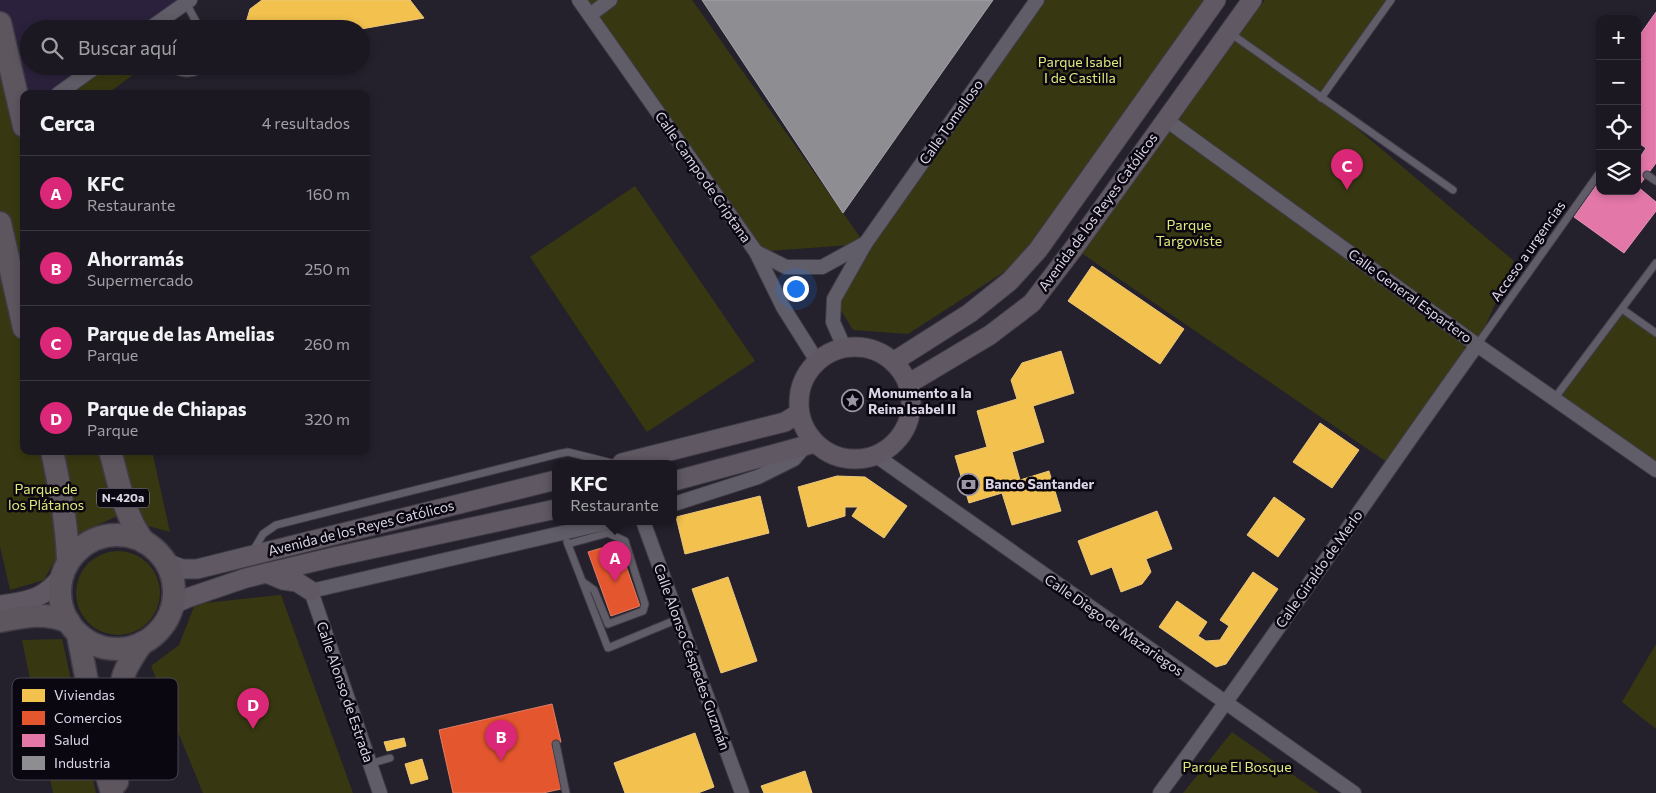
<!DOCTYPE html>
<html lang="es">
<head>
<meta charset="utf-8">
<style>
	:root { --surface:#1b1821; --page:#28252e; --text:#f1f3f6; --muted:#a0a0a5; --line:#39373f; --accent:#db2777 }
	body { margin:0; font-family:Commissioner,sans-serif; background:var(--page); color:var(--text) }
	.controls { position:absolute; right:15px; top:15px; display:grid; overflow:hidden; border-radius:10px; box-shadow:0 2px 8px #0003 }
	.controls button { width:45px; height:45px; display:grid; place-items:center; padding:0; border:0; border-bottom:1px solid var(--line); background:var(--surface); color:var(--text); font:25px sans-serif }
	.you { position:absolute; left:795px; top:288px; width:18px; height:18px; margin:-12px; border:4px solid #fff; border-radius:50%; background:#1a73e8; box-shadow:0 0 0 8px #1a73e833 }
	.badge { display:grid; place-items:center; width:32px; height:32px; border-radius:50%; background:var(--accent); color:#fff; font-size:16px; font-weight:700 }
	.pin { position:absolute; translate:-50% -41px; filter:drop-shadow(0 1px 2px #0008) }
	.pin::after { content:''; position:absolute; top:26px; width:18px; height:15px; background:inherit; clip-path:polygon(0 0,100% 0,50% 100%) }
	.popup { position:absolute; left:552px; top:460px; width:125px; height:65px; box-sizing:border-box; display:grid; place-content:center; border-radius:10px; background:var(--surface); filter:drop-shadow(0 1px 4px #0005); font-size:16px; white-space:nowrap; color:var(--muted) }
	.popup b { font-size:19px; color:var(--text) }
	.popup::after { content:''; position:absolute; left:50%; top:100%; margin-left:-10px; border:10px solid transparent; border-top-color:var(--surface) }
	.list { margin:0; padding:0; list-style:none }
	h2 { display:flex; justify-content:space-between; align-items:center; height:65px; margin:0; padding:0 20px; font-size:21px }
	h2 small { font-size:16px; font-weight:400; color:var(--muted) }
	.list li { display:grid; grid-template-columns:32px 1fr auto; gap:15px; align-items:center; box-sizing:border-box; height:75px; padding:0 20px; border-top:1px solid var(--line) }
	.list b { display:block; font-size:19px; white-space:nowrap }
	.list p { margin:0; font-size:16px; white-space:nowrap; color:var(--muted) }
	.list em { font-size:16px; font-style:normal; color:var(--muted) }
	.icon { flex:none; width:28px; height:28px; fill:none; stroke:currentColor; stroke-width:2; stroke-linecap:round; stroke-linejoin:round }
	.map { position:relative; flex:none; width:1656px; height:793px; overflow:hidden }
	.search { position:absolute; background:var(--surface); box-shadow:0 2px 8px #0003; left:20px; top:20px; width:350px; height:55px; display:flex; align-items:center; gap:12px; box-sizing:border-box; padding:0 18px; border-radius:28px; color:var(--muted); font-size:19px }
	.panel { position:absolute; background:var(--surface); box-shadow:0 2px 8px #0003; left:20px; top:90px; width:350px; height:365px; border-radius:10px }
	.map>svg:first-child { display:block }
</style>
</head>
<body>
<div class="map">
<svg width="1656" height="793" viewBox="0 0 1656 793">
	<rect width="100%" height="100%" fill="#24202c"/>
	<polygon fill="#2b213c" points="0,0 185,0 145,29 29,29 29,66 94,66 57,94 24,94 0,23"/>
	<g fill="#373811">
		<polygon points="583,0 692,0 865,244 756,252"/>
		<polygon points="1044,0 1216,0 1038,250 908,334 853,330 834,299"/>
		<polygon points="1265,0 1391,0 1321,98 1514,261 1477,345 1391,465 1074,248 1165,119"/>
		<polygon points="0,33 24,118 24,451 152,451 170,532 115,517 67,539 44,580 10,590 0,546"/>
		<polygon points="97,66 145,66 107,94 58,94"/>
		<polygon points="635,186 755,361 647,432 530,257"/>
		<polygon points="1622,309 1656,334 1656,470 1554,399"/>
		<circle cx="118" cy="593" r="42"/>
		<polygon points="281,595 353,793 203,793 151,666 179,645 195,604"/>
		<polygon points="62,639 96,793 53,793 22,640"/>
		<polygon points="1656,644 1656,729 1622,702"/>
		<polygon points="1232,732 1319,793 1183,793"/>
	</g>
	<g fill="#f2c14e" stroke="#ebc77c">
		<polygon points="262,0 410,0 424,18 361,29 246,29 245,26 250,9"/>
		<polygon points="1092,266 1184,329 1160,364 1068,301"/>
		<polygon points="1061,351 1074,393 1033,406 1044,442 1012,452 1020,480 1049,471 1061,511 1012,525 1002,493 969,503 955,456 987,447 977,411 1017,399 1011,380 1022,363"/>
		<polygon points="1320,423 1359,450 1332,488 1293,462"/>
		<polygon points="837,476 865,477 907,506 884,538 852,516 858,507 845,507 845,516 808,527 798,487"/>
		<polygon points="760,496 769,533 685,554 676,517"/>
		<polygon points="1274,497 1305,519 1278,557 1247,535"/>
		<polygon points="1157,511 1172,549 1146,559 1151,572 1142,584 1121,592 1112,567 1091,575 1078,541"/>
		<polygon points="1253,572 1278,589 1226,664 1216,667 1159,627 1177,601 1207,622 1198,636 1206,641 1220,640 1229,626 1220,620"/>
		<polygon points="728,577 757,661 721,673 692,589"/>
		<polygon points="695,733 714,787 698,793 625,793 614,763"/>
		<polygon points="404,738 406,746 387,751 384,742"/>
		<polygon points="422,759 428,779 411,784 405,764"/>
		<polygon points="805,771 812,793 764,793 761,786"/>
	</g>
	<g fill="#e4572e" stroke="#e17d65">
		<polygon points="605,547 609,559 622,554 640,606 611,616 588,552"/>
		<polygon points="552,704 561,742 552,745 561,789 543,793 453,793 439,730"/>
	</g>
	<polygon fill="#e377a8" stroke="#e193bb" points="1656,12 1656,163 1638,187 1656,202 1656,211 1624,253 1574,217 1600,180 1600,191 1637,191 1637,162 1646,148 1637,142 1637,39"/>
	<polygon fill="#8d8d92" stroke="#a4a3ab" points="702,0 993,0 843,213"/>
	<g fill="none" stroke-linecap="round" stroke-linejoin="round">
		<defs>
			<g id="service">
				<polyline points="186,3 200,29"/>
				<polyline points="1230,33 1453,190"/>
				<path d="M169 66C180 76 195 75 207 66"/>
				<polyline points="1321,98 1391,0"/>
				<polyline points="1647,175 1656,181"/>
				<polyline points="1622,309 1656,333"/>
				<polyline points="1477,345 1600,172"/>
				<polyline points="1554,399 1656,263"/>
				<polyline points="567,542 608,648 678,619"/>
				<polyline points="568,544 608,533 625,541 645,604 643,611 608,624 594,590 583,582"/>
				<polyline points="253,551 263,534 276,525 558,454 568,452 612,463"/>
				<polyline points="556,744 566,793"/>
				<polyline points="369,764 390,758"/>
			</g>
			<g id="minor">
				<polyline points="579,0 756,252 783,307 817,361"/>
				<polyline points="590,15 610,0"/>
				<polyline points="149,29 190,0"/>
				<polyline points="58,94 97,66"/>
				<polyline points="1165,119 1477,345 1656,470"/>
				<polyline points="756,252 786,267 822,267 864,244"/>
				<polyline points="844,347 833,322 834,299 865,244 1037,0"/>
				<polyline points="875,455 1354,793"/>
				<polyline points="674,504 758,477 794,459 806,445"/>
				<polyline points="643,521 742,793"/>
				<polyline points="380,793 311,591 614,521"/>
				<path d="M1160 793C1269 646 1370 493 1477 345"/>
			</g>
			<g id="secondary">
				<circle cx="855" cy="403" r="56"/>
				<polyline points="893,362 970,313 1010,281 1038,250 1216,0"/>
				<polyline points="908,384 990,335 1032,303 1074,248 1252,0"/>
				<polyline points="622,463 785,422 799,413"/>
				<polyline points="674,481 815,443"/>
				<polyline points="166,563 182,569 197,569 556,480"/>
				<polyline points="266,573 283,580 297,582 311,591"/>
				<path d="M0 605C27 601 43 600 61 577"/>
				<polyline points="171,609 178,602 190,597 246,578 334,557 556,509"/>
			</g>
			<g id="trunk">
				<polyline points="0,23 24,126"/>
				<polyline points="0,223 24,328"/>
				<path d="M52 451C60 488 67 524 68 561"/>
				<path d="M110 451C119 482 124 516 144 542"/>
				<circle cx="117" cy="592" r="57"/>
				<path d="M0 621C25 616 45 612 69 622"/>
				<polyline points="78,635 102,758 112,793"/>
				<path d="M117 782C117 747 113 708 124 674 128 663 135 653 142 643"/>
			</g>
		</defs>
		<use href="#service" stroke="#3f3b46" stroke-width="9"/>
		<use href="#minor" stroke="#3f3b46" stroke-width="16"/>
		<use href="#secondary" stroke="#3f3b46" stroke-width="21"/>
		<use href="#trunk" stroke="#3f3b46" stroke-width="25"/>
		<use href="#service" stroke="#615d68" stroke-width="7"/>
		<use href="#minor" stroke="#615d68" stroke-width="14"/>
		<use href="#secondary" stroke="#605963" stroke-width="19"/>
		<use href="#trunk" stroke="#5e565f" stroke-width="22"/>
	</g>
	<defs>
		<symbol id="sight-ring" viewBox="-11 -11 22 22"><circle r="9.5" fill="#0b0711" stroke="#9b96a5" stroke-width="1.5"/><path d="M0-6L1.8-2.2L6-1.7L2.9 1.2L3.7 5.4L0 3.3L-3.7 5.4L-2.9 1.2L-6-1.7L-1.8-2.2Z" fill="#9b96a5"/></symbol>
		<symbol id="bank-ring" viewBox="-11 -11 22 22"><circle r="9.5" fill="#0b0711" stroke="#9b96a5" stroke-width="1.5"/><path d="M-6-4H6V4H-6ZM0-2.3a2.3 2.3 0 1 0 0 4.6a2.3 2.3 0 1 0 0-4.6Z" fill="#9b96a5"/></symbol>
	</defs>
	<g fill-rule="evenodd">
		<use href="#sight-ring" x="840" y="388" width="25" height="25"/>
		<use href="#bank-ring" x="956" y="472" width="25" height="25"/>
	</g>
	<g text-anchor="middle" stroke-width="5" stroke-linejoin="round" paint-order="stroke">
		<rect fill="#0b0711" stroke="#9d97a6" stroke-width="1" x="97" y="488.5" width="52" height="19" rx="4"/>
		<g font-size="12" font-weight="bold" fill="#dbd5e6">
			<text x="123" y="502">N-420a</text>
		</g>
		<g font-size="14" fill="#e2e97a" stroke="#0b0711">
			<text x="1080" y="67">Parque Isabel<tspan x="1080" dy="16">I de Castilla</tspan></text>
			<text x="1189" y="230">Parque<tspan x="1189" dy="16">Targoviste</tspan></text>
			<text x="46" y="494">Parque de<tspan x="46" dy="16">los Plátanos</tspan></text>
			<text x="1237" y="772">Parque El Bosque</text>
		</g>
		<g font-size="14" fill="#dbd5e6" stroke="#0b0711">
			<text transform="translate(951 122) rotate(-55)" y="5">Calle Tomelloso</text>
			<text transform="translate(703 177) rotate(55)" y="5">Calle Campo de Criptana</text>
			<text transform="translate(1098 212) rotate(-54)" y="5">Avenida de los Reyes Católicos</text>
			<text transform="translate(1528 251) rotate(-55)" y="5">Acceso a urgencias</text>
			<text transform="translate(1410 296) rotate(36)" y="5">Calle General Espartero</text>
			<text transform="translate(361 528) rotate(-14)" y="5">Avenida de los Reyes Católicos</text>
			<text transform="translate(1319 569) rotate(-55)" y="5">Calle Giraldo de Merlo</text>
			<text transform="translate(1114 625) rotate(35)" y="5">Calle Diego de Mazariegos</text>
			<text transform="translate(692 657) rotate(70)" y="5">Calle Alonso Céspedes Guzmán</text>
			<text transform="translate(345 692) rotate(71)" y="5">Calle Alonso de Estrada</text>
		</g>
		<g font-size="14" font-weight="bold" fill="#dbd5e6" stroke="#0b0711" text-anchor="start">
			<text x="868" y="398">Monumento a la<tspan x="868" dy="16">Reina Isabel II</tspan></text>
			<text x="985" y="489">Banco Santander</text>
		</g>
	</g>
	<rect x="12" y="678" width="166" height="102" rx="8" fill="#0b0711" stroke="#494551" stroke-width="1"/>
	<rect x="22" y="689" width="23" height="13" fill="#f2c14e"/>
	<rect x="22" y="711" width="23" height="14" fill="#e4572e"/>
	<rect x="22" y="734" width="23" height="13" fill="#e377a8"/>
	<rect x="22" y="756" width="23" height="14" fill="#8d8d92"/>
	<g font-size="14" fill="#dbd5e6">
		<text x="54" y="700">Viviendas</text>
		<text x="54" y="723">Comercios</text>
		<text x="54" y="745">Salud</text>
		<text x="54" y="768">Industria</text>
	</g>
</svg>
<div class="controls">
<button>+</button>
<button>−</button>
<button><svg class="icon" aria-label="locate" viewBox="0 0 24 24"><circle cx="12" cy="12" r="6"/><path d="M12 2v4M12 18v4M2 12h4M18 12h4"/></svg></button>
<button><svg class="icon" aria-label="layers" viewBox="0 0 24 24"><path d="M12 4l9 5-9 5-9-5zM3 14l9 5 9-5"/></svg></button>
</div>
<div class="you"></div>
<div class="pin badge" style="left:615px;top:582px">A</div>
<div class="popup"><b>KFC</b>Restaurante</div>
<div class="pin badge" style="left:501px;top:761px">B</div>
<div class="pin badge" style="left:1347px;top:190px">C</div>
<div class="pin badge" style="left:253px;top:729px">D</div>
<div class="search"><svg class="icon" aria-label="search" viewBox="0 0 24 24"><circle cx="10" cy="10" r="6"/><path d="M15 15l6 6"/></svg>Buscar aquí</div>
<section class="panel">
<h2>Cerca<small>4 resultados</small></h2>
<ul class="list">
<li><span class="badge">A</span><div><b>KFC</b><p>Restaurante</p></div><em>160 m</em></li>
<li><span class="badge">B</span><div><b>Ahorramás</b><p>Supermercado</p></div><em>250 m</em></li>
<li><span class="badge">C</span><div><b>Parque de las Amelias</b><p>Parque</p></div><em>260 m</em></li>
<li><span class="badge">D</span><div><b>Parque de Chiapas</b><p>Parque</p></div><em>320 m</em></li>
</ul>
</section>
</div>
</body>
</html>
